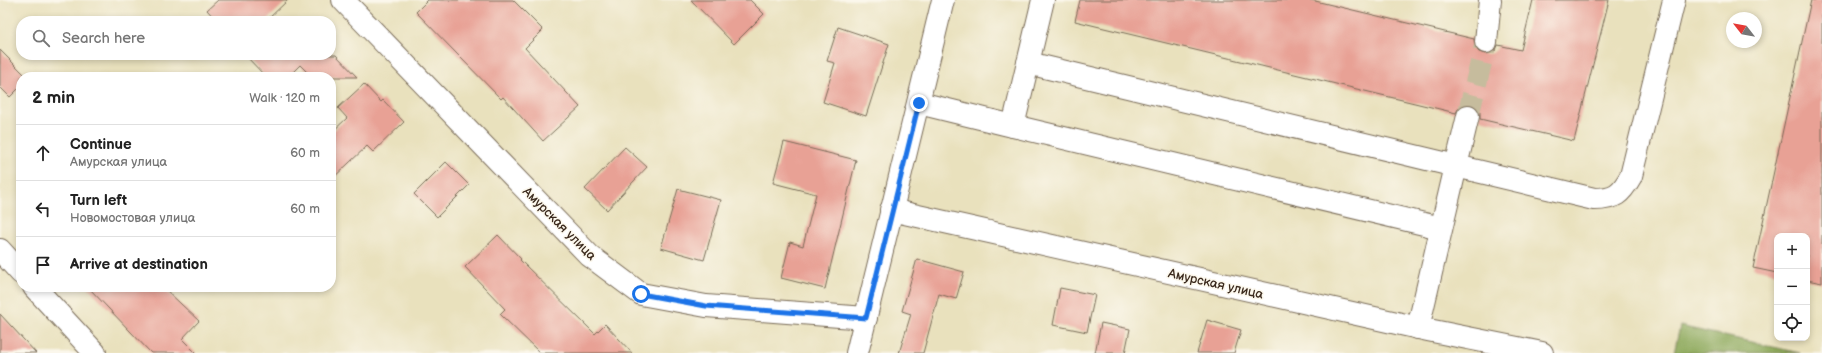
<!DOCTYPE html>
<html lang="en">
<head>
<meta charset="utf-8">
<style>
	:root { --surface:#fff; --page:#f6f6f6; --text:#222; --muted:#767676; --line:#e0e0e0 }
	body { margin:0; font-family:"Balsamiq Sans",sans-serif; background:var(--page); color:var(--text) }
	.controls { position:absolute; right:12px; bottom:12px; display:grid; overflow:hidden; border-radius:8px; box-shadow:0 2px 6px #0003 }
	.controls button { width:36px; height:36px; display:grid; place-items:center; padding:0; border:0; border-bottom:1px solid var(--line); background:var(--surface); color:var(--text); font:20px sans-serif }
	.compass { position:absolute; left:1726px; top:12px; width:36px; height:36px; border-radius:50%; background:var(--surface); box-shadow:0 2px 6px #0003; rotate:301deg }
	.stop { position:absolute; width:12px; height:12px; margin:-9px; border:3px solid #1a73e8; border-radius:50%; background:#fff }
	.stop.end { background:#1a73e8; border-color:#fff; box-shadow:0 1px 4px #0008 }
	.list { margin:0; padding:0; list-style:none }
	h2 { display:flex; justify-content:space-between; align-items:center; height:52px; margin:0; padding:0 16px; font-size:17px }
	h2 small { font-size:13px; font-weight:400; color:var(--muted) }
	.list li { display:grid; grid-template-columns:26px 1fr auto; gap:12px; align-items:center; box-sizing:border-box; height:56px; padding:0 16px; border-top:1px solid var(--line) }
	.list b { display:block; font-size:15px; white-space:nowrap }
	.list p { margin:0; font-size:13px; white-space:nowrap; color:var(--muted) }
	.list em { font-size:13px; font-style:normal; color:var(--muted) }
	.icon { flex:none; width:22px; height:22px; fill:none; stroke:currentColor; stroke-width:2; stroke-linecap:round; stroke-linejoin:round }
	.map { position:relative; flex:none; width:1822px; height:353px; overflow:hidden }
	.search { position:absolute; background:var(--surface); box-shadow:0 2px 6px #0003; left:16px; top:16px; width:320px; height:44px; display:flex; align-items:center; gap:10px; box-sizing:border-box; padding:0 14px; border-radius:16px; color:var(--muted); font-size:15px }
	.panel { position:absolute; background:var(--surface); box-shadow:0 2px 6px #0003; left:16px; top:72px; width:320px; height:220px; border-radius:16px }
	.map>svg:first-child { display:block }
</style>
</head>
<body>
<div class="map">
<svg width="1822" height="353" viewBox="0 0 1822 353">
	<rect width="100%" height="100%" fill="#fbf7ec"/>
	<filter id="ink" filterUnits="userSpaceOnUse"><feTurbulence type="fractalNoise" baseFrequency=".025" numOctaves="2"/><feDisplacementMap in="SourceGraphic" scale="8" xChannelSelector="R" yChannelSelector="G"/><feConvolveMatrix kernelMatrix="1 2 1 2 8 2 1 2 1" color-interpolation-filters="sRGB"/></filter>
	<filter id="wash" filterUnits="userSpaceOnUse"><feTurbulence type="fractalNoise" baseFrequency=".012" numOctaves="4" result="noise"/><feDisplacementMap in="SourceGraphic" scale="16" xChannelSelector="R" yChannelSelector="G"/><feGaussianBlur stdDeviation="0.9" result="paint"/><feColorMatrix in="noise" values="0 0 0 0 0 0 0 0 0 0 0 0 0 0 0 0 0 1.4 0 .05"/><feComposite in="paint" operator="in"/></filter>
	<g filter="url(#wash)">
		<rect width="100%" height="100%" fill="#e9e1bd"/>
		<polygon fill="#8da95c" stroke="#646a3d" points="1680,326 1800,353 1674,353"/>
		<g id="blocks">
			<g fill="#e8a195">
				<polygon points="218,0 288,0 266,21 217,21 207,10"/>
				<polygon points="428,0 513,0 543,30 525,48 580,107 543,141 503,97 501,99 416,12"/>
				<polygon points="691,0 750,0 764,14 734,44"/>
				<polygon points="1080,0 1311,0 1474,39 1475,48 1479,52 1485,54 1492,53 1496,50 1498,45 1521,50 1533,0 1609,0 1574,141 1480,119 1480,112 1477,107 1471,104 1464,104 1459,107 1456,113 1075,21"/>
				<polygon points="1811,0 1822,0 1822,283 1807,280 1807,236 1777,236 1777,273 1753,268"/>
				<polygon points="838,27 889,44 866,116 823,102 835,63 827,61"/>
				<polygon points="0,50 27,77 21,77 21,86 10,97 0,87"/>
				<polygon points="245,55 336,55 357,77 312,77 300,65 288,77 266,77"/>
				<polygon points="364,84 381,102 383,100 404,122 373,152 367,146 331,180 331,133 347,118 338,108"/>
				<polygon points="784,142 856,160 825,289 781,278 790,242 803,246 816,194 773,183"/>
				<polygon points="625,147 647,167 607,210 585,189"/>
				<polygon points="446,162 469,185 437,217 414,194"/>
				<polygon points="678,189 721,200 704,260 661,248"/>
				<polygon points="498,235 521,259 520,260 595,334 605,324 632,353 540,353 500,314 505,309 465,267"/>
				<polygon points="917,259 964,272 956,299 939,294 923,353 899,353 911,314 902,311"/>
				<polygon points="88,287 163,287 199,321 182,339 196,353 151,353"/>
				<polygon points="1060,288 1095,295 1087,332 1053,325"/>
				<polygon points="0,314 36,353 0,353"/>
				<polygon points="1207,320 1241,330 1234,353 1197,353"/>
				<polygon points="1101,323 1130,329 1125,353 1095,353"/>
			</g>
		</g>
	</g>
	<g filter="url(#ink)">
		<use href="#blocks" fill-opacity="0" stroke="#786a56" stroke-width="1"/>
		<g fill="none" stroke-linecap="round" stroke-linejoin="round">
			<polyline stroke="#c6bc9d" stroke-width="22" stroke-dasharray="22 11" stroke-linecap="butt" points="1468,116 1486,42"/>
			<defs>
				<g id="minor">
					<polyline points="343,0 590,256 641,294 706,306 866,318"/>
					<polyline points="1486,42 1490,0"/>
					<polyline points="1028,63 1456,166 1418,328"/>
					<polyline points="919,103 1013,126 1043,0"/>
					<path d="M1468 116 1456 166 1594 199C1615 199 1621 194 1631 176L1674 0"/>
					<polyline points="1013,126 1441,228"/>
					<polyline points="891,210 1428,330 1542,353"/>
					<polyline points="0,250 21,273"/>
					<polyline points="34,287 95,353"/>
					<polyline points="857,353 943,0"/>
				</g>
			</defs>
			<use href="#minor" stroke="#786a56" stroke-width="24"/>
			<use href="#minor" stroke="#fff" stroke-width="22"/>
		</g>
	</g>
	<g fill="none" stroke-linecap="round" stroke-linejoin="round" filter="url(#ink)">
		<polyline stroke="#1a73e8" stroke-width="5" points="641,294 706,306 866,318 919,103"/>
	</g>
	<g text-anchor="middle" stroke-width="3" stroke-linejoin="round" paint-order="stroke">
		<g font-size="13" fill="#3b2a1e" stroke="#fbf7ec">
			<text transform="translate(560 223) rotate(45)" y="5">Амурская улица</text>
			<text transform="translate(1216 283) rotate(13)" y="5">Амурская улица</text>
		</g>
	</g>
</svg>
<div class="controls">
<button>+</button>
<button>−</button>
<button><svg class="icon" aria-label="locate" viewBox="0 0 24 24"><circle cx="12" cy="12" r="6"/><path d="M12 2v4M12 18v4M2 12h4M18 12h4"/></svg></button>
</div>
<svg class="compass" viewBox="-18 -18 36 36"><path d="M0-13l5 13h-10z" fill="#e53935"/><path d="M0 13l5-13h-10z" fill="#767676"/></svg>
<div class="stop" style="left:641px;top:294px"></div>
<div class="stop end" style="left:919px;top:103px"></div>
<div class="search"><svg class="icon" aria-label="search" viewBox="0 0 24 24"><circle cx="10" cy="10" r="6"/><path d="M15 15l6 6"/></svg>Search here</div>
<section class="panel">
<h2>2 min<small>Walk · 120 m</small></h2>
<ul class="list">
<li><svg class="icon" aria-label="ahead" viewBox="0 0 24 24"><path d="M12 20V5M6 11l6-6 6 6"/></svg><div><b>Continue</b><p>Амурская улица</p></div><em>60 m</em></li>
<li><svg class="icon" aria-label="left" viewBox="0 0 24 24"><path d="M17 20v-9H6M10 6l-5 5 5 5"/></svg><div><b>Turn left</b><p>Новомостовая улица</p></div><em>60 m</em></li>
<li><svg class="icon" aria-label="arrive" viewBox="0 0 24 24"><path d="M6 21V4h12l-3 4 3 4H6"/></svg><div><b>Arrive at destination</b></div></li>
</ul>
</section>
</div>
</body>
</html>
